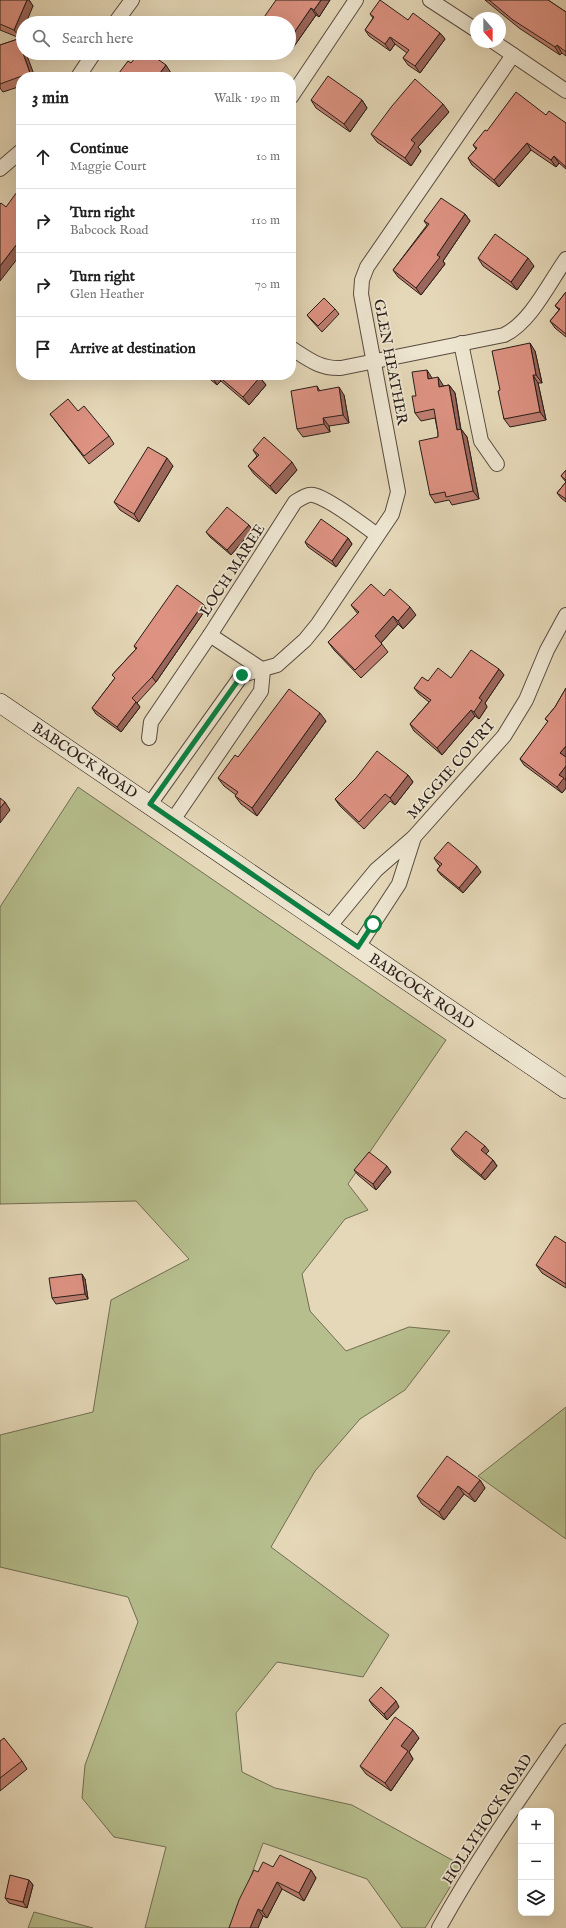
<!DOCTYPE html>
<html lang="en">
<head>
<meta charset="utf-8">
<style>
	:root { --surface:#fff; --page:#f2f2f2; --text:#222; --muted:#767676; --line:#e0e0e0 }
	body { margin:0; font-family:"IM FELL English",serif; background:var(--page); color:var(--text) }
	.controls { position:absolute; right:12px; bottom:12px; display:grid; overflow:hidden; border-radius:8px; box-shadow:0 4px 16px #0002 }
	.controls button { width:36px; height:36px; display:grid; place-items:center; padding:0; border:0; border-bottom:1px solid var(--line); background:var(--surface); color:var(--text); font:20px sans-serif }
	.compass { position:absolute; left:470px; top:12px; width:36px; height:36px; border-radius:50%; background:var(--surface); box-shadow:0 4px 16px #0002; rotate:159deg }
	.stop { position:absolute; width:12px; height:12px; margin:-9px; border:3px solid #0b8043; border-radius:50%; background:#fff }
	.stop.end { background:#0b8043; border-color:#fff; box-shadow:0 1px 4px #0008 }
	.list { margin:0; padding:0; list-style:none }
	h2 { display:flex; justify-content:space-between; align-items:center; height:52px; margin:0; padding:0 16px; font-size:17px }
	h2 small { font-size:13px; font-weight:400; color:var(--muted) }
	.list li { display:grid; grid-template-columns:26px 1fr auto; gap:12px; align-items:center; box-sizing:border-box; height:64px; padding:0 16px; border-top:1px solid var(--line) }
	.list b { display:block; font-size:15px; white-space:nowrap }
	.list p { margin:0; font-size:13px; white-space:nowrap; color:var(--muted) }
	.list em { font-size:13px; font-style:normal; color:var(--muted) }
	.icon { flex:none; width:22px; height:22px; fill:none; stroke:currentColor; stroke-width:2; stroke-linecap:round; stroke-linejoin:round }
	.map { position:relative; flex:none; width:566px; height:1928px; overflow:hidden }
	.search { position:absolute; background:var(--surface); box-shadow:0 4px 16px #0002; left:16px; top:16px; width:280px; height:44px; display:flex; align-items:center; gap:10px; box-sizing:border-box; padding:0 14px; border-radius:22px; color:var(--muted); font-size:15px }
	.panel { position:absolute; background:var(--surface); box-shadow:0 4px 16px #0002; left:16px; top:72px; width:280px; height:308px; border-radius:16px }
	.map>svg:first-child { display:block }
</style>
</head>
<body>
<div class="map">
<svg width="566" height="1928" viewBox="0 0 566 1928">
	<rect width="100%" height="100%" fill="#e5d8b8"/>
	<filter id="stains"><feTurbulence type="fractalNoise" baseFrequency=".005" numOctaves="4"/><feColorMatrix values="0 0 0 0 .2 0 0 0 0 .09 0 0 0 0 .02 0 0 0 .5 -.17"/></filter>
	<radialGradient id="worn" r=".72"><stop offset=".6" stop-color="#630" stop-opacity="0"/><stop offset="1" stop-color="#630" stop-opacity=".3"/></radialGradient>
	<g fill="#b6be8d" stroke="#706e53">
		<polygon points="78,787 446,1040 348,1184 368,1210 345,1219 302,1274 310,1311 346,1351 409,1327 450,1331 405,1390 360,1419 315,1471 271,1547 389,1635 363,1677 277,1662 236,1713 242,1772 275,1788 352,1805 463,1866 425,1928 402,1928 367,1879 263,1843 232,1928 145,1928 166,1847 114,1837 82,1798 85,1765 138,1622 128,1597 0,1567 0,1435 93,1412 111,1300 189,1259 136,1201 0,1204 0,907"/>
		<polygon points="566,1407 566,1539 478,1476"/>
		<polygon points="34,1912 93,1928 28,1928"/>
	</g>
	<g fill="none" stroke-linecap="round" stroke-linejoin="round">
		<defs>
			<g id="minor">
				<polyline points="430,0 476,30"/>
				<polyline points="115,23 132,0"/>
				<polyline points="494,42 566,91"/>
				<polyline points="78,77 94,53"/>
				<polyline points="291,97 356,0"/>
				<polyline points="0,169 21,151"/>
				<polyline points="461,343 481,441 497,464"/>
				<path d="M291 348C308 359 320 369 341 368L504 335C531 322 549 283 566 259"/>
				<polyline points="210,635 263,670"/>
				<path d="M149 738 151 722 210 635 295 502C300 499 307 494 313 495 326 497 365 526 377 535"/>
				<polyline points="150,804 242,675 277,665 305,640 318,624 392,514 398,492 361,294 362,280 367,267 513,55"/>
				<polyline points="173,820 261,691 263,670"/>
				<polyline points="414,837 504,736 526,700 547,650 566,615"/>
				<polyline points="329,927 376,870 414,837 399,884 358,947"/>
				<path d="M439 1928C477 1859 522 1795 566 1731"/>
			</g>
			<polyline id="secondary" points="0,703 566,1089"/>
		</defs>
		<use href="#minor" stroke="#584c41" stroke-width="16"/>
		<use href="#secondary" stroke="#291d19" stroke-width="20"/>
		<use href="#minor" stroke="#eee6d1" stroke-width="14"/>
		<use href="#secondary" stroke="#eee6d1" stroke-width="19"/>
	</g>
	<g fill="#be7e70" stroke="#291d19">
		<polygon points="0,0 29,0 33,6 23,23 23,30 20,38 0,30"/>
		<polygon points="330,0 319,17 316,15 290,52 289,51 289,23 260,23"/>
		<polygon points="485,0 548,0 566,12 566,56 562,53 560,55 519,28"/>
		<polygon points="370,14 408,20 440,33 445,39 420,73 408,65 403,58 407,53 395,44 390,51 369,36 365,30 373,18"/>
		<polygon points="18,39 23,45 23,53 35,77 21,77 21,86 3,92 0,88 0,45"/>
		<polygon points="311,100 362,100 367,108 350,132 316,108"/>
		<polygon points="449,112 418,147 421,151 411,166 377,142 371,134"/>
		<polygon points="546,115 566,123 566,169 559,163 556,167 531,150 499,187 472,165 468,158 476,149 473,145 487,131"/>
		<polygon points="465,214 470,221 443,261 445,264 421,295 398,277 393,270 427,225 424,221"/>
		<polygon points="478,258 534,266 517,290 483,266"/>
		<polygon points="566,292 566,337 555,328 550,321 559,310 555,306"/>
		<polygon points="335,309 339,314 322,332 311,320 307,315"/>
		<polygon points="535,351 542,383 538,383 546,420 510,427 504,419 500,390"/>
		<polygon points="205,375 265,375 261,379 266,385 249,405 221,381 217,385"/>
		<polygon points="432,378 444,386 449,385 455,393 461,429 467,437 479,499 452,505 449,500 435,503 430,495 438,437 438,433 435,418 421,421 415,413 416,396"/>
		<polygon points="317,386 320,391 344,395 349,423 329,426 330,432 303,437 297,429"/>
		<polygon points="78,411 109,436 114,444 89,464 50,414"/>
		<polygon points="253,450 297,470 276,494 254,474 248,466 257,456"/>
		<polygon points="173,466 139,522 120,510 114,502"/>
		<polygon points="566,470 566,502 561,498 557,493 566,482 561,476"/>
		<polygon points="249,525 252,530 231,555 210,537 206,532"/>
		<polygon points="348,538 352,544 336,567 308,547 305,542"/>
		<polygon points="384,596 416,615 403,629 398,624 381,643 388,652 361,678 334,650 328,642 358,614 351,605"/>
		<polygon points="203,604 206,609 156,682 137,703 140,707 121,732 96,714 92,708 115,678 112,675 136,649 134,646"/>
		<polygon points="499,669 504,675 485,703 487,707 479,719 475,716 442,755 414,731 410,724 429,702 419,694 414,688 428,681 451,678"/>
		<polygon points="566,688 566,778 565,779 566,781 566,788 562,793 524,765 520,759 548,722 545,719 555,707"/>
		<polygon points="326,721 257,816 241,804 235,796 236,795 224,786 218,778 238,757"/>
		<polygon points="408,775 413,782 395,805 390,801 364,829 340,806 335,799"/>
		<polygon points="434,858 481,872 463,893 441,875 437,870 440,866 438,864"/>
		<polygon points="451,1149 489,1151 486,1154 493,1160 497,1166 485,1180 455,1155"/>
		<polygon points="354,1170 391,1172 376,1190 358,1175"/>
		<polygon points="566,1243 566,1288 542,1273 536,1265"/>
		<polygon points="85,1279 88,1299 56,1304 52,1298"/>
		<polygon points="480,1480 485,1488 475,1502 464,1494 444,1520 422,1504 417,1496"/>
		<polygon points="369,1700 399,1707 387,1720 373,1706"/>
		<polygon points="419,1738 409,1752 413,1759 391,1791 366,1774 360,1766"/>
		<polygon points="0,1741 22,1761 27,1769 0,1791"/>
		<polygon points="273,1867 311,1870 316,1878 304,1901 282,1889 267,1918 263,1916 258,1928 229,1928 258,1872"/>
		<polygon points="29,1880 33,1885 27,1908 9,1903 5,1898"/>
	</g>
	<g fill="#9b665b" stroke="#291d19">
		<polygon points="27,0 29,0 33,6 26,23 23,23 23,30 20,38 14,30"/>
		<polygon points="321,0 330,0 319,17 314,10"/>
		<polygon points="311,8 316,15 290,52 289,49 289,40"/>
		<polygon points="440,33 445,39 420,73 415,66"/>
		<polygon points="390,37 395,44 390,51 385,44"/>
		<polygon points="18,39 23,45 23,52"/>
		<polygon points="557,45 562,53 560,55 555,47"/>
		<polygon points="23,53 26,53 35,77 33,77 30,73"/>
		<polygon points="166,65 171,73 169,77 157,77"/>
		<polygon points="362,100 367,108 350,132 344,124"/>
		<polygon points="443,104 449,112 418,147 421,151 411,166 405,158 411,140"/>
		<polygon points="527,143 531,150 499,187 494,180"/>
		<polygon points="554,156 559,163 556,167 551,160"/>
		<polygon points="465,214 470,221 443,261 445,264 421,295 416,288 437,255"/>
		<polygon points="20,240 21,241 21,254 0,281 0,266"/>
		<polygon points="528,258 534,266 517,290 511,282"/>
		<polygon points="530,343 535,351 542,383 536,375"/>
		<polygon points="427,370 432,378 434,387 428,379"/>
		<polygon points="213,375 216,375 221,381 217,385 212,377"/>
		<polygon points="256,375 265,375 261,379 266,385 249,405 243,397"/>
		<polygon points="533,375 538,383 546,420 540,412"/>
		<polygon points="438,377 443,385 445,395 439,387"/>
		<polygon points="449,385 455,393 462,438 457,430"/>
		<polygon points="339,387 344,395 349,423 343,415"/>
		<polygon points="323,418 329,426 330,432 324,424"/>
		<polygon points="461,429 467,437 479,499 473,491"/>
		<polygon points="167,458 173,466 139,522 134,514"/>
		<polygon points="292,462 297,470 276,494 270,486"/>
		<polygon points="249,525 252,530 231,555 227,550"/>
		<polygon points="348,538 352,544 336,567 332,561"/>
		<polygon points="203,604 206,609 156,682 152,677"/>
		<polygon points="410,607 416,615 403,629 398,621"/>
		<polygon points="393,616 398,624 380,644 375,636"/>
		<polygon points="499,669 504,675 485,703 487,707 479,719 474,712 479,698"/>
		<polygon points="136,702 140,707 121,732 117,727"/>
		<polygon points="471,710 475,716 442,755 437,748"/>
		<polygon points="320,713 326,721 257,816 252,808"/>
		<polygon points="566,746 566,757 560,753"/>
		<polygon points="566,766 566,778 565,779 566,781 566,788 562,793 557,787 559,775"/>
		<polygon points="408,775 413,782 395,805 390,798"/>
		<polygon points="5,802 10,810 0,823 0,808"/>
		<polygon points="477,866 481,872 463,893 459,888"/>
		<polygon points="485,1146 489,1151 485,1155 481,1150"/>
		<polygon points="493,1160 497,1166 485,1180 481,1175"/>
		<polygon points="387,1166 391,1172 376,1190 373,1184"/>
		<polygon points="82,1274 85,1279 88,1299 85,1294"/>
		<polygon points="480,1480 485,1488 475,1502 469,1494"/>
		<polygon points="458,1486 464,1494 444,1520 439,1512"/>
		<polygon points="396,1701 399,1707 387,1720 384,1714"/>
		<polygon points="413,1730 419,1738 409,1752 413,1759 391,1791 385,1783 401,1746"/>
		<polygon points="311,1870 316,1878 304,1901 299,1893"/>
		<polygon points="29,1880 33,1885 27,1908 23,1902"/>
		<polygon points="277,1882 282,1889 267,1918 262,1911"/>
		<polygon points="258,1909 263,1916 258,1928 250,1928"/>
	</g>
	<g fill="#dd9282" stroke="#291d19">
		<polygon points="0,0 27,0 14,30 0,24"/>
		<polygon points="276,0 321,0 314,10 311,8 289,40 289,23 260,23"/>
		<polygon points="380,0 408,20 413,13 440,33 415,66 403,58 409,50 390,37 385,44 365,30 374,17 370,14"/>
		<polygon points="489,0 548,0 566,12 566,52 557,45 555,47 513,20"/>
		<polygon points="18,39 30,73 0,84 0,45"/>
		<polygon points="139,53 149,53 166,65 157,77 124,77 119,73 128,61 131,63"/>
		<polygon points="233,75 236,77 231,77"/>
		<polygon points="328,76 362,100 344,124 311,100"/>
		<polygon points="415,79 443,104 411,140 415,143 405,158 371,134 392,106"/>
		<polygon points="516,92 546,115 549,111 566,123 566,167 554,156 551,160 527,143 494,180 468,158 477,148 473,145 485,130 487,131"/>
		<polygon points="17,192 21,195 21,241 20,240 0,266 0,204 1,203 6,207"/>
		<polygon points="441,198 465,214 437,255 440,257 416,288 393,270 429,224 424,221"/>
		<polygon points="495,234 528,258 511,282 478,258"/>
		<polygon points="566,292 566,334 550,321 560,309 555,306"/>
		<polygon points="324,298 335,309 318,326 307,315"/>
		<polygon points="530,343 536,375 533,375 540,412 504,419 498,391 500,390 492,351"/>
		<polygon points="427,370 428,379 438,377 439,387 449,385 457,430 461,429 473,491 446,497 445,492 430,495 419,441 438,437 438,433 434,409 415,413 412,396 416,396 412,372"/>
		<polygon points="217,375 258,375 260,377 243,397"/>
		<polygon points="317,386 318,391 339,387 343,415 323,418 324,424 297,429 291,391"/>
		<polygon points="68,399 78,411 84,406 109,436 84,456 50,414"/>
		<polygon points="264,437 292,462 270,486 248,466 259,455 253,450"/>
		<polygon points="148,447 167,458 134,514 114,502"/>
		<polygon points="566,470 566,480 561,476"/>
		<polygon points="566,482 566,499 557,493"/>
		<polygon points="227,507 249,525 227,550 206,532"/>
		<polygon points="321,519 348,538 332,561 305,542"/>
		<polygon points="371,584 384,596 390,589 410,607 398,621 393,616 375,636 382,644 355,670 328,642 359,612 351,605"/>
		<polygon points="177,585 203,604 152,677 132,698 136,702 117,727 92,708 115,678 112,675 137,648 134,646"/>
		<polygon points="471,650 499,669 479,698 482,700 474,712 471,710 437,748 410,724 431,700 414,688 422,677 428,681 438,668 451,678"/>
		<polygon points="566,688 566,746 560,753 566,757 566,766 559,775 564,778 557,787 520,759 548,721 545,719 555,707"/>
		<polygon points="289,689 320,713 252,808 235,796 238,792 218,778 235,755 238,757"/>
		<polygon points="377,751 408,775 390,798 385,794 359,822 335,799 356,778"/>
		<polygon points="0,798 5,802 0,808"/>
		<polygon points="448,842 477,866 459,888 437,870 442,864 434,858"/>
		<polygon points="466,1131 485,1146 481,1150 493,1160 481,1175 451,1149"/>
		<polygon points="369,1152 387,1166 373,1184 354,1170"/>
		<polygon points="555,1236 566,1243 566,1284 536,1265"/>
		<polygon points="82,1274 85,1294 52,1298 49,1278"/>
		<polygon points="447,1456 480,1480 469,1494 458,1486 439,1512 417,1496"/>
		<polygon points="381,1687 396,1701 384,1714 369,1700"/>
		<polygon points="395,1717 413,1730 401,1746 408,1751 385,1783 360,1766"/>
		<polygon points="4,1738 22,1761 0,1778 0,1741"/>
		<polygon points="280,1855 311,1870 299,1893 277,1882 262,1911 258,1909 250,1928 229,1928 239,1900 254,1870 258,1872 263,1862 273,1867"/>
		<polygon points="10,1875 29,1880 23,1902 5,1898"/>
	</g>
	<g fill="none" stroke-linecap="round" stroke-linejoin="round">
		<polyline stroke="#0b8043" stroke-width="5" points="242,675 150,804 358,947 373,924"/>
	</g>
	<g text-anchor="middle" stroke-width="3.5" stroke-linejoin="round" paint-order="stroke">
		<g font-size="15" fill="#291d19" stroke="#eee6d1">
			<text transform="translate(391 362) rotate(79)" y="5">GLEN HEATHER</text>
			<text transform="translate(232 570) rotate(-57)" y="5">LOCH MAREE</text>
			<text transform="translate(85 760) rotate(34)" y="5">BABCOCK ROAD</text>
			<text transform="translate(451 769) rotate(-49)" y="5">MAGGIE COURT</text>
			<text transform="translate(422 991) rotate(34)" y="5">BABCOCK ROAD</text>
			<text transform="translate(487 1819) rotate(-57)" y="5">HOLLYHOCK ROAD</text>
		</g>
	</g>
	<rect width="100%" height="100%" filter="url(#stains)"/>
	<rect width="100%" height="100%" fill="url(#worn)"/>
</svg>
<div class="controls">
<button>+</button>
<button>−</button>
<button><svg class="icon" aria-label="layers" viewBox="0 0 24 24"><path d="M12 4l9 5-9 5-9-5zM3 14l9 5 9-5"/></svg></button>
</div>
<svg class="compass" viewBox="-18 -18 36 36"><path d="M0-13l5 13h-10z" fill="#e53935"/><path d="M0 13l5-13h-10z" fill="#767676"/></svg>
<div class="stop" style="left:373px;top:924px"></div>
<div class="stop end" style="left:242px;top:675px"></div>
<div class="search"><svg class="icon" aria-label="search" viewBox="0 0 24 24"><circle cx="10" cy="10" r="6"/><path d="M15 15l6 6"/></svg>Search here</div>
<section class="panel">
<h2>3 min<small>Walk · 190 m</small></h2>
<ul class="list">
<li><svg class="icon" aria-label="ahead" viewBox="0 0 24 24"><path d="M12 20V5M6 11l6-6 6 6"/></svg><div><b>Continue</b><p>Maggie Court</p></div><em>10 m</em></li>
<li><svg class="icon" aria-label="right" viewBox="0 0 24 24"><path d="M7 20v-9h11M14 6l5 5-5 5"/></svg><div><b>Turn right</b><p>Babcock Road</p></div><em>110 m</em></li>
<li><svg class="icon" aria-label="right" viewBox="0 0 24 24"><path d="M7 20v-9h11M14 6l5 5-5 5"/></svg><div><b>Turn right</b><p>Glen Heather</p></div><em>70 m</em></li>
<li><svg class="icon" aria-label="arrive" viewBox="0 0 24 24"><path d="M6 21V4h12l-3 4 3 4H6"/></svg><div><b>Arrive at destination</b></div></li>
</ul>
</section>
</div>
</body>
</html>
